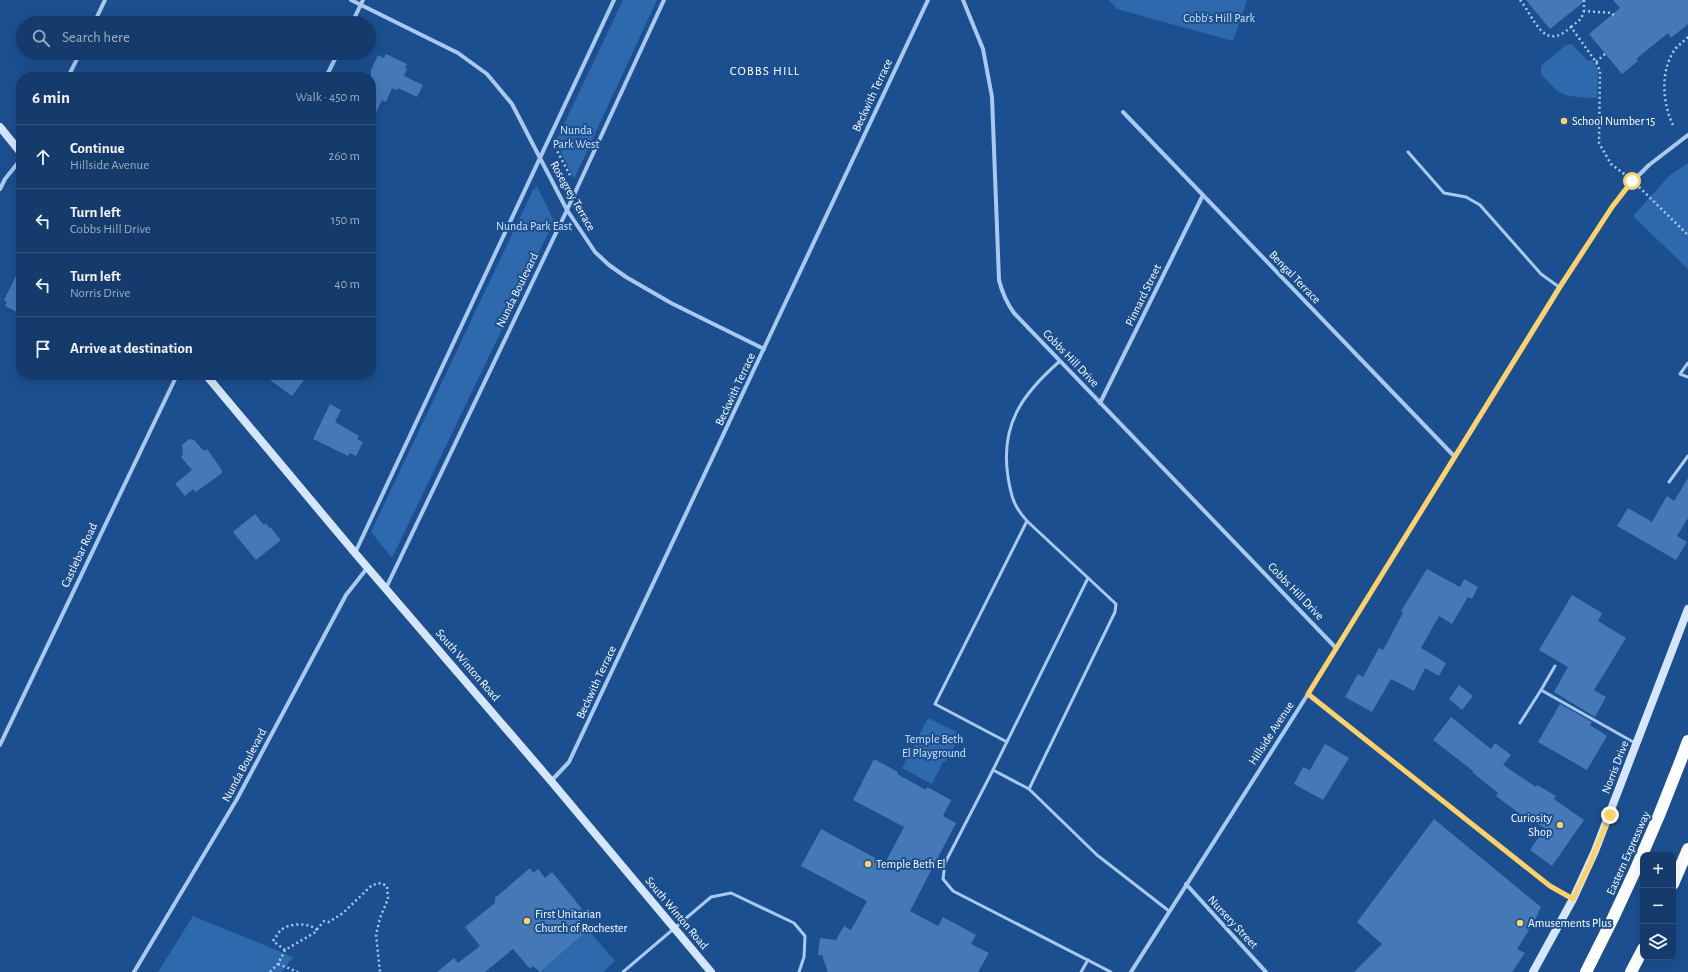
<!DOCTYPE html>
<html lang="en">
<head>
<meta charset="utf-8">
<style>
	:root { --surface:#143b6b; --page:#1d4271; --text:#f1f3f6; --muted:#9dadc1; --line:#33557e }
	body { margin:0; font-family:"Alegreya Sans",sans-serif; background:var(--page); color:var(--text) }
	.controls { position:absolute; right:12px; bottom:12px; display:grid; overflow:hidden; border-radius:8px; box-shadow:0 4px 16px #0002 }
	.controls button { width:36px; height:36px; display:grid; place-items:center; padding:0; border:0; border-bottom:1px solid var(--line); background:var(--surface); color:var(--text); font:20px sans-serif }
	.stop { position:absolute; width:12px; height:12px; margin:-9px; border:3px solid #ffd166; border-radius:50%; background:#fff }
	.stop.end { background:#ffd166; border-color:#fff; box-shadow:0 1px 4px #0008 }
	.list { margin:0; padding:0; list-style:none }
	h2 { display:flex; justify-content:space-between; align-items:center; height:52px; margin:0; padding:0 16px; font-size:17px }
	h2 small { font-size:13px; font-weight:400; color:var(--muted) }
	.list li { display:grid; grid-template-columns:26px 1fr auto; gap:12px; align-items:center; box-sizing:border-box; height:64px; padding:0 16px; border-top:1px solid var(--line) }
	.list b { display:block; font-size:15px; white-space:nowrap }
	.list p { margin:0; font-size:13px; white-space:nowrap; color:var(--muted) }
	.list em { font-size:13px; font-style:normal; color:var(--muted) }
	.icon { flex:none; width:22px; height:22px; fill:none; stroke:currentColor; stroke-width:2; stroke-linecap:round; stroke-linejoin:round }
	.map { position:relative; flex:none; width:1688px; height:972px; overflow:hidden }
	.search { position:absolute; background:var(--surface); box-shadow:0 4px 16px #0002; left:16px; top:16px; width:360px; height:44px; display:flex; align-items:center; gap:10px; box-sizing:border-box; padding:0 14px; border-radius:22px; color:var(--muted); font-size:15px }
	.panel { position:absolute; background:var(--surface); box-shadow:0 4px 16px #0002; left:16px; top:72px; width:360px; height:308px; border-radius:16px }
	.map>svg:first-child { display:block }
</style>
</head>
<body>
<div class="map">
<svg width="1688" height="972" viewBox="0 0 1688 972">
	<rect width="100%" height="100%" fill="#1b4f8f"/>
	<g fill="#2e69ad">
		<polygon points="623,0 657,0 574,179 556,141"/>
		<polygon points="1109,0 1247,0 1233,41 1117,9"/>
		<path d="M1572 44 1588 61 1592 60 1598 70 1597 98C1564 96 1563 99 1541 74V66L1566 45Z"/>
		<polygon points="1688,163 1688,269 1633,216 1669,176"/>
		<polygon points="537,186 554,221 392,558 371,532 533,190"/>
		<polygon points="928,718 961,734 946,761 943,762 932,784 902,768"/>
		<polygon points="193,916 293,957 282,972 158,972"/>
		<polygon points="588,930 615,961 603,972 540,972"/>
	</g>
	<g fill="#4478b7">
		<polygon points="1526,0 1586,0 1550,29"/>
		<polygon points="1613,0 1688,0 1688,24 1671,38 1668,33 1636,59 1638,61 1622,74 1589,34 1620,8"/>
		<polygon points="386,54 407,64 405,68 407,69 404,76 423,85 417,97 398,88 397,90 392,88 386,102 382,100 371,123 371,70 378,55 384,58"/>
		<polygon points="21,266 21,314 5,306 7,302 4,300"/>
		<polygon points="263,375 296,375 304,380 292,396"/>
		<polygon points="330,404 341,410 335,422 359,436 357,439 363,442 356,456 350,453 348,456 313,439"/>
		<polygon points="189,439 194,440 204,451 207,449 222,470 222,473 196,492 193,489 185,496 175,484 192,470 181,457 183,455 182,445"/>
		<polygon points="1688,478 1688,518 1677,536 1687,542 1676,560 1617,526 1628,508 1652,522 1667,496 1674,501"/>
		<polygon points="255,514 264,525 266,523 269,528 270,527 281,540 256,560 233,532"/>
		<polygon points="1427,569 1460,587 1464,579 1478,587 1472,599 1468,597 1452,624 1439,616 1421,648 1446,663 1439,676 1425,668 1414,691 1391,679 1372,712 1345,697 1358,674 1363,677 1379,648 1383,650 1403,613 1401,611"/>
		<polygon points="1572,595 1602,613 1598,621 1626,638 1594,690 1606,697 1595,717 1554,692 1568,667 1539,650"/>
		<polygon points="1459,685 1473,696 1462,710 1449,699"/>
		<polygon points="1560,704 1592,722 1590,725 1607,736 1587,770 1538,742"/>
		<polygon points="1451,717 1491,749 1495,743 1511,755 1503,765 1536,787 1537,785 1556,796 1554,799 1584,820 1552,866 1530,850 1545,828 1520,814 1496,796 1498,793 1472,772 1473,771 1433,740"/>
		<polygon points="1325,744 1349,758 1323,800 1294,784 1303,767 1310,770"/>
		<polygon points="874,759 898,772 897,774 926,790 927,787 951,800 943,816 956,823 910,911 938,926 943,917 976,935 971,944 989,953 978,972 828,972 822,955 818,955 820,938 836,940 844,926 851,930 867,901 801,866 821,829 885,863 904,827 853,800"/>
		<polygon points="1434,819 1541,907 1534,922 1517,949 1525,953 1512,972 1354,972 1382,944 1357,922"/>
		<polygon points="530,868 533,873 538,869 545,878 552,872 582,909 575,914 588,930 540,972 533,966 530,969 513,949 485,972 437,972 454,958 458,963 480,946 465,927 495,903 495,898"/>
	</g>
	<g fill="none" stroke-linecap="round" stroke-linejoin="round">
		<g stroke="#a9c9ee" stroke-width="2.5" stroke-dasharray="2 3" stroke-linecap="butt">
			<path d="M1520 0C1535 18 1543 53 1571 27L1596 62 1600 71 1599 143 1611 164 1627 176"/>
			<polyline points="1584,0 1584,11 1612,13 1615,17"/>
			<polyline points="1571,27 1581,19 1584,11"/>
			<polyline points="1596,62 1605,54"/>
			<path d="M1673 125C1662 102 1660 69 1676 48 1680 44 1684 41 1688 37"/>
			<polyline points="555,147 571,177"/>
			<polyline points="1639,187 1688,235"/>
			<path d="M285 950 273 941C276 937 278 933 281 930 290 923 308 922 317 930"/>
			<polyline points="278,964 298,972"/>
			<polyline points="270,972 278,964 285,950 314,933 324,921 329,922 343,913 372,885 381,883 387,886 388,899 380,918 376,935 380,972"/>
		</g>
		<g stroke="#a9c9ee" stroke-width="3">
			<polyline points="1408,152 1444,193 1466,197 1480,205 1541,274 1559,287"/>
			<polyline points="1688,363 1680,374 1688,377"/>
			<polyline points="1669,482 1688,456"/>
			<polyline points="1088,578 993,770 945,863 943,879 953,891 1111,972"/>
			<polyline points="1541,690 1555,666"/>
			<polyline points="1520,723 1541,690 1635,743"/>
			<polyline points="1007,742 935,704 1027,521"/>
			<polyline points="993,770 1029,789 1097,855 1169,911"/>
			<path d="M1029 789 1115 612 1116 604 1027 521C1014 507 1011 496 1008 477 1000 425 1022 394 1060 361"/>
			<polyline points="623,972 711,897 731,893 794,923 805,936 804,957 799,972"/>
			<polyline points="1081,972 1088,960"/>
		</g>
		<g stroke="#a9c9ee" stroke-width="4">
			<polyline points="351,0 458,53 487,74 512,104 567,210 595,252 609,265 626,277 671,303 764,349"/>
			<path d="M963 0 983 49 992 97 999 280C1002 292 1006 302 1014 313L1336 648"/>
			<polyline points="94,23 105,0"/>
			<polyline points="352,23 363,0"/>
			<polyline points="68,77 80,53"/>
			<polyline points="326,77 338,53"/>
			<polyline points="1123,112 1454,456"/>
			<polyline points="0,189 5,179 21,159"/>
			<polyline points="1100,403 1203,195"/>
			<polyline points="355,553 614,0"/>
			<polyline points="386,588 567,210 664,0"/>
			<polyline points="1308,694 1550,886 1573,899"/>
			<polyline points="0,745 177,375"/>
			<polyline points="551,781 569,762 928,0"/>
			<polyline points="1186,884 1266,972"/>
			<polyline points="134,972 237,799 346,595 368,567"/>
			<polyline points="1131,972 1308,694 1559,287 1612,207 1633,181 1649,165 1688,135"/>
		</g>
		<g stroke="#d6e6fa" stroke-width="8">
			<polyline points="0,127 21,153"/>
			<polyline points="206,375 355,553 551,781 711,972"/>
			<polyline points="1533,972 1573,899 1595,851 1688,609"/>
		</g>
		<g stroke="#fff" stroke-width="12">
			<polyline points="1673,884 1688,849"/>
			<path d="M1586 972C1625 897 1659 820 1688 741"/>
			<polyline points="1631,972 1643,949"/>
		</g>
	</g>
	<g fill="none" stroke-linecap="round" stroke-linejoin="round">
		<polyline stroke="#ffd166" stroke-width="5" points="1610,815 1588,868 1573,899 1550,886 1308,694 1560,287 1612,207 1632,181"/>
	</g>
	<g fill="#ffd166" stroke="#1b4f8f" stroke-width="1.5">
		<circle cx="1564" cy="121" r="4"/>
		<circle cx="1560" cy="825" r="4"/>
		<circle cx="868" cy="864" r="4"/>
		<circle cx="527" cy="921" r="4"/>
		<circle cx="1520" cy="923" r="4"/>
	</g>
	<g text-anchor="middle" stroke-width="4" stroke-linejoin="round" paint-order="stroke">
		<g font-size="12" fill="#cfe3fa" stroke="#1b4f8f">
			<text x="1219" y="22">Cobb's Hill Park</text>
			<text x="576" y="134">Nunda<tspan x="576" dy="14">Park West</tspan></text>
			<text x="534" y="230">Nunda Park East</text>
			<text x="934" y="743">Temple Beth<tspan x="934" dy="14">El Playground</tspan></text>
		</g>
		<g font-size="12" fill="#fff" stroke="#1b4f8f">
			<text transform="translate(872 95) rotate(-65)" y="4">Beckwith Terrace</text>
			<text transform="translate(573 196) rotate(60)" y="4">Rosegrey Terrace</text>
			<text transform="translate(1295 277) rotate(46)" y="4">Bengal Terrace</text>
			<text transform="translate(517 290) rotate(-64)" y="4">Nunda Boulevard</text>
			<text transform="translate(1143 295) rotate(-64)" y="4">Pinnard Street</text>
			<text transform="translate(1071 358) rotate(46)" y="4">Cobbs Hill Drive</text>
			<text transform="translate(735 389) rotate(-65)" y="4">Beckwith Terrace</text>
			<text transform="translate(79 555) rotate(-65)" y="4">Castlebar Road</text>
			<text transform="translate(1296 591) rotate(46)" y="4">Cobbs Hill Drive</text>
			<text transform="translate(468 665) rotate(49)" y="4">South Winton Road</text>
			<text transform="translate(596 682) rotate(-65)" y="4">Beckwith Terrace</text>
			<text transform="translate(1271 733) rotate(-57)" y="4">Hillside Avenue</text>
			<text transform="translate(244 765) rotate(-62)" y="4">Nunda Boulevard</text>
			<text transform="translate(1615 767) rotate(-69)" y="4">Norris Drive</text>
			<text transform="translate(1628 853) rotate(-66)" y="4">Eastern Expressway</text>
			<text transform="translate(677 913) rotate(50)" y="4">South Winton Road</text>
			<text transform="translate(1233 922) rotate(47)" y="4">Nursery Street</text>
		</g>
		<g font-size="12" fill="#fff" stroke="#1b4f8f" text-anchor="start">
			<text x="1572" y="125">School Number 15</text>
			<text x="1552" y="822" text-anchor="end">Curiosity<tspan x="1552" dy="14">Shop</tspan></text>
			<text x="876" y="868">Temple Beth El</text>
			<text x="535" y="918">First Unitarian<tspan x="535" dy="14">Church of Rochester</tspan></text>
			<text x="1528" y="927">Amusements Plus</text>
		</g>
		<g font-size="13" letter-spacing="1" fill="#fff" stroke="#1b4f8f">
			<text x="765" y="75">COBBS HILL</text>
		</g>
	</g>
</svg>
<div class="controls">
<button>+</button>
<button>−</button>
<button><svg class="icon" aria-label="layers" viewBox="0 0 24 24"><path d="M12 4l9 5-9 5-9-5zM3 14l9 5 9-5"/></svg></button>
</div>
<div class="stop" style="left:1632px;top:181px"></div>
<div class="stop end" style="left:1610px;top:815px"></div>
<div class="search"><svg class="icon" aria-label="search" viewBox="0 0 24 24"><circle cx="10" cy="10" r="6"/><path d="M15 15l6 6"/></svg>Search here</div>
<section class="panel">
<h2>6 min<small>Walk · 450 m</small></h2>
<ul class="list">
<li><svg class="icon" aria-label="ahead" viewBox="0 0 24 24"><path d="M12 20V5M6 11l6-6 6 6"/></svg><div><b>Continue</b><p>Hillside Avenue</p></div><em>260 m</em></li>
<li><svg class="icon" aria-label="left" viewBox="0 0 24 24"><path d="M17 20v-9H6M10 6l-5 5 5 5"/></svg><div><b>Turn left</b><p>Cobbs Hill Drive</p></div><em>150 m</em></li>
<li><svg class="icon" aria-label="left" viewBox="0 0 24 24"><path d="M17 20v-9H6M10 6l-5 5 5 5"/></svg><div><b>Turn left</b><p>Norris Drive</p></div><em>40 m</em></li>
<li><svg class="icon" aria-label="arrive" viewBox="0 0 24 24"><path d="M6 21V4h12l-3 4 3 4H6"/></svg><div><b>Arrive at destination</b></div></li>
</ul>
</section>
</div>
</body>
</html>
